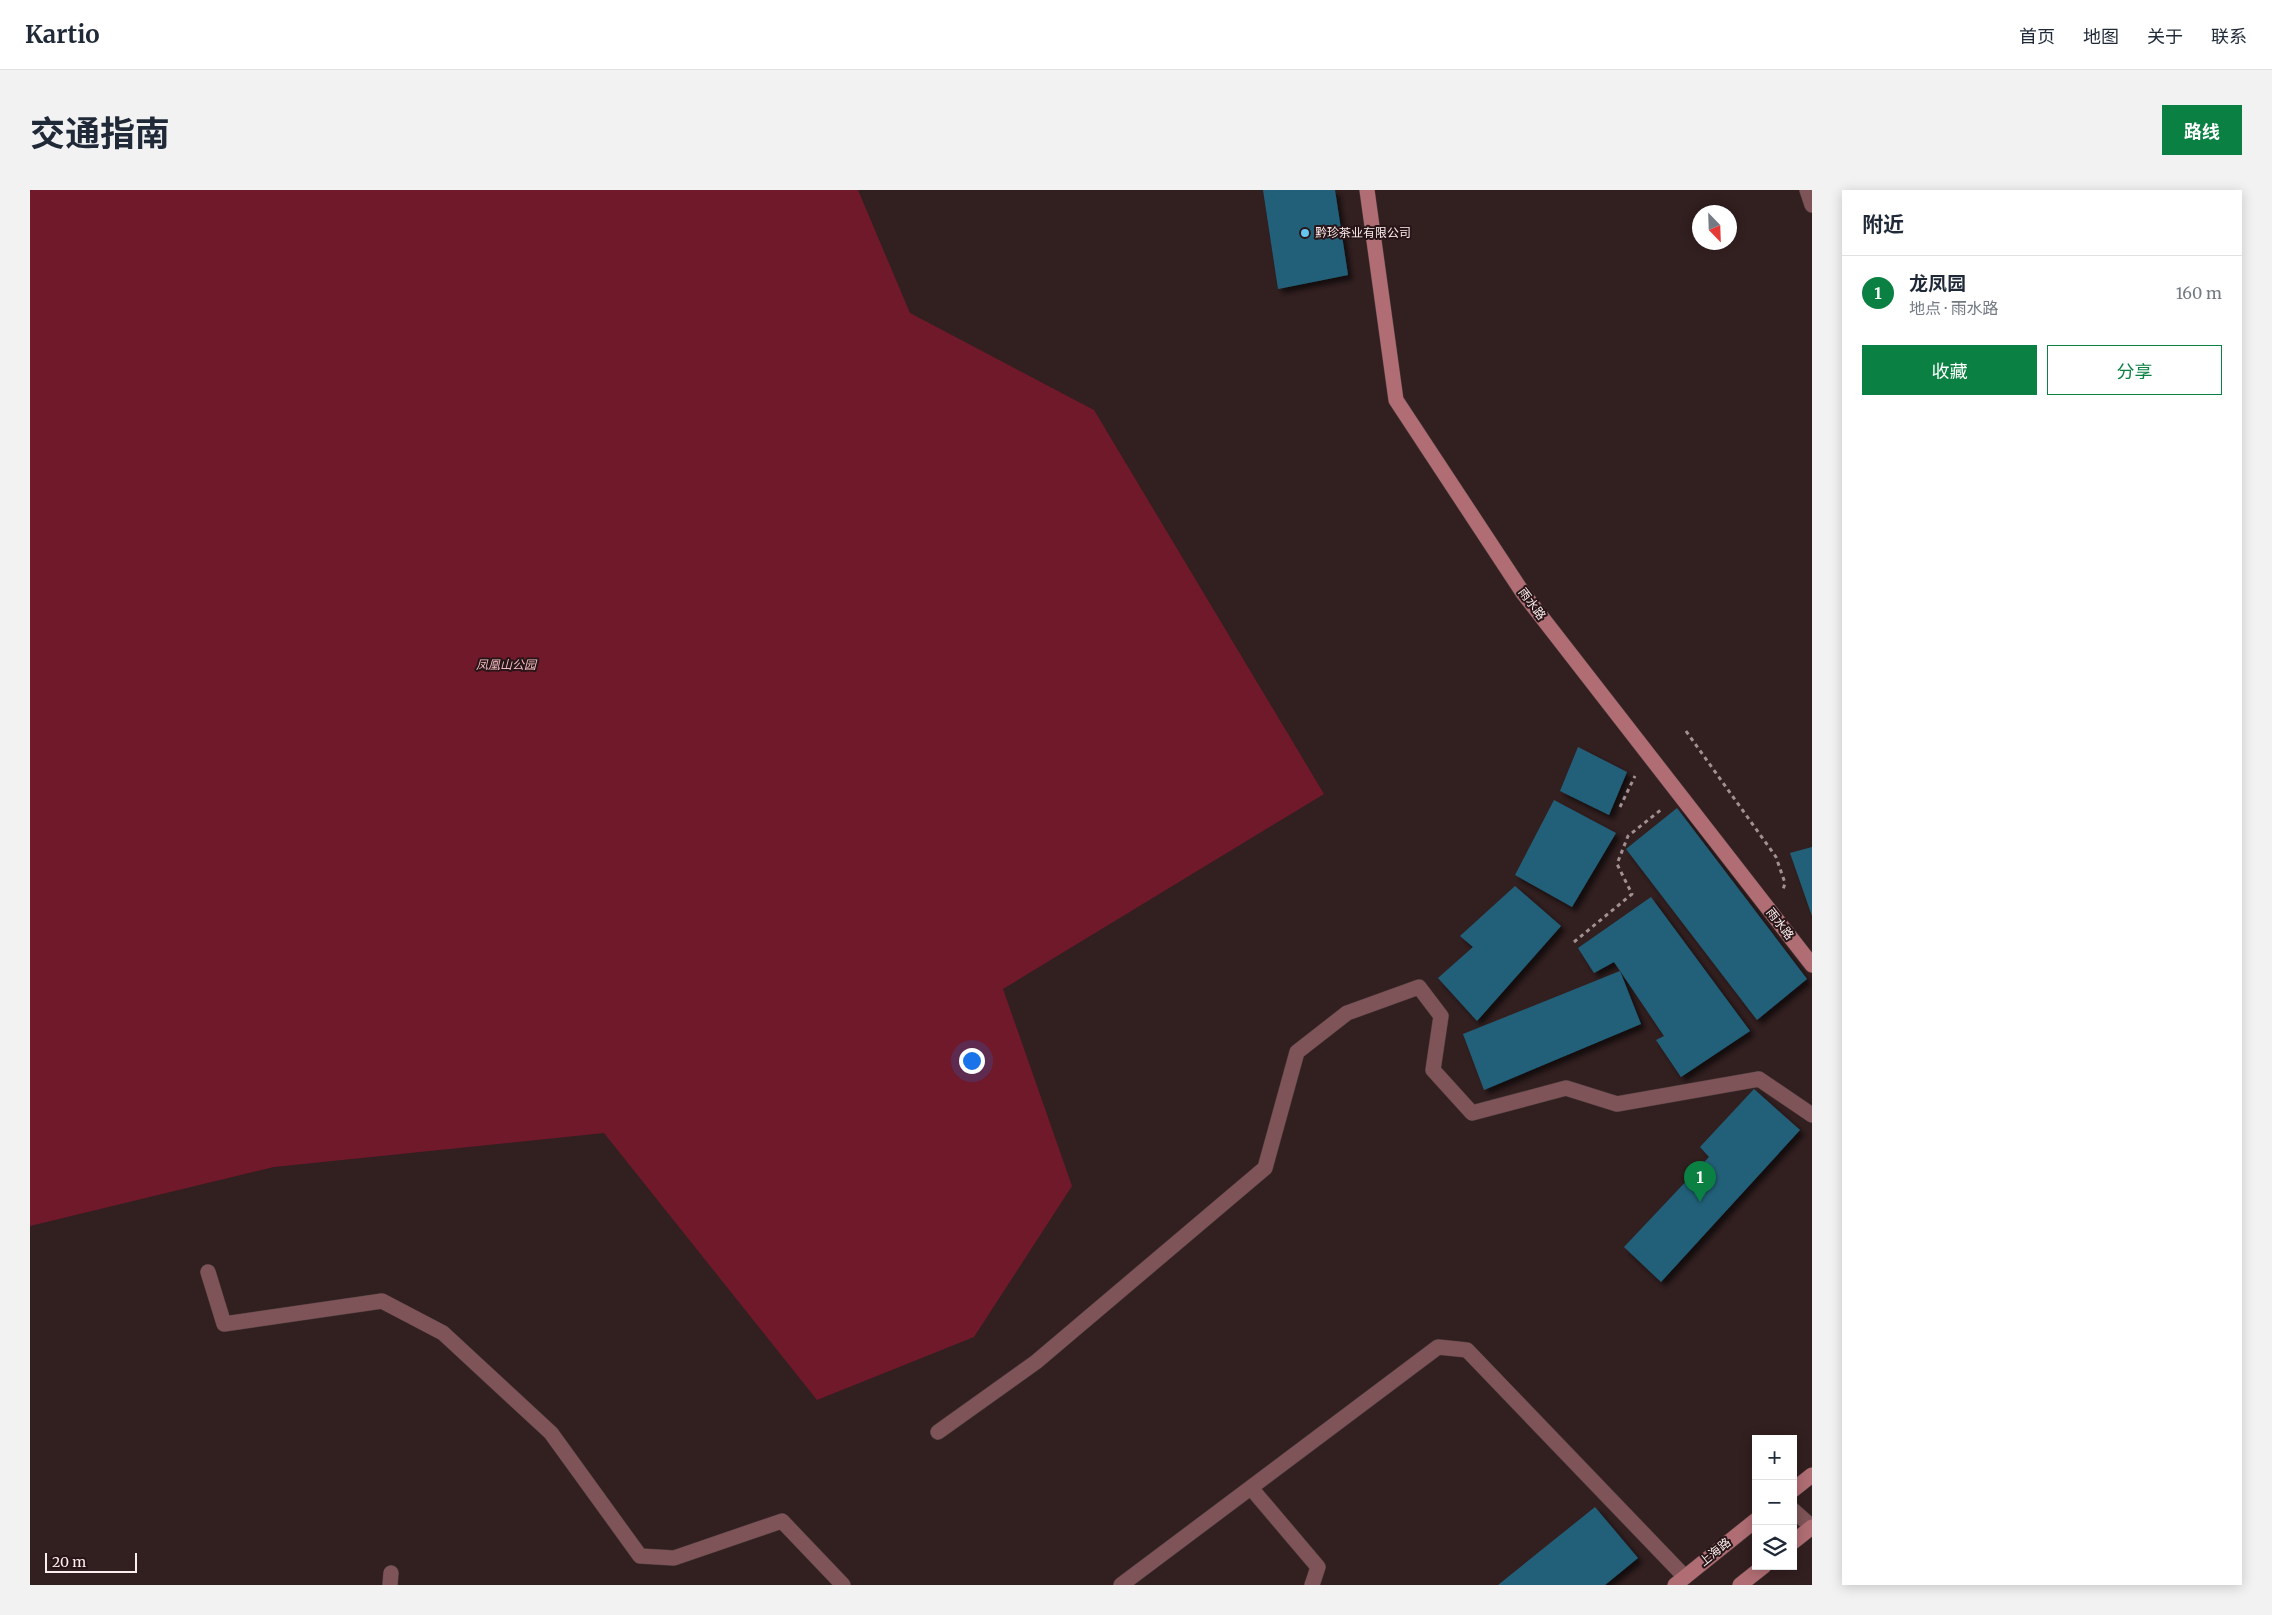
<!DOCTYPE html>
<html lang="zh">
<head>
<meta charset="utf-8">
<style>
	:root { --surface:#fff; --page:#f2f2f3; --text:#1f2937; --muted:#747a83; --line:#e0e1e3; --accent:#0b8043 }
	body { margin:0; font-family:Merriweather,"Noto Sans SC",serif; background:var(--page); color:var(--text) }
	.controls { position:absolute; right:15px; bottom:15px; display:grid; overflow:hidden; border-radius:0px; box-shadow:0 2px 12px #0003 }
	.controls button { width:45px; height:45px; display:grid; place-items:center; padding:0; border:0; border-bottom:1px solid var(--line); background:var(--surface); color:var(--text); font:25px sans-serif }
	.compass { position:absolute; left:1662px; top:15px; width:45px; height:45px; border-radius:50%; background:var(--surface); box-shadow:0 2px 12px #0003; rotate:157deg }
	.scale { position:absolute; left:15px; bottom:12px; width:92px; box-sizing:border-box; padding-left:5px; border:2px solid #fdeeef; border-top:0; font-size:14px; line-height:18px; white-space:nowrap; color:#fdeeef; -webkit-text-stroke:4px #281517; paint-order:stroke }
	.you { position:absolute; left:941px; top:870px; width:18px; height:18px; margin:-12px; border:4px solid #fff; border-radius:50%; background:#1a73e8; box-shadow:0 0 0 8px #1a73e833 }
	.badge { display:grid; place-items:center; width:32px; height:32px; border-radius:50%; background:var(--accent); color:#fff; font-size:16px; font-weight:700 }
	.pin { position:absolute; translate:-50% -41px; filter:drop-shadow(0 1px 2px #0008) }
	.pin::after { content:''; position:absolute; top:26px; width:18px; height:15px; background:inherit; clip-path:polygon(0 0,100% 0,50% 100%) }
	.list { margin:0; padding:0; list-style:none }
	h2 { display:flex; justify-content:space-between; align-items:center; height:65px; margin:0; padding:0 20px; font-size:21px }
	h2 small { font-size:16px; font-weight:400; color:var(--muted) }
	.list li { display:grid; grid-template-columns:32px 1fr auto; gap:15px; align-items:center; box-sizing:border-box; height:75px; padding:0 20px; border-top:1px solid var(--line) }
	.list b { display:block; font-size:19px; white-space:nowrap }
	.list p { margin:0; font-size:16px; white-space:nowrap; color:var(--muted) }
	.list em { font-size:16px; font-style:normal; color:var(--muted) }
	.actions { display:flex; gap:10px; padding:15px 20px }
	.actions a { flex:1; padding:11px 0; border:1px solid var(--accent); border-radius:0px; text-align:center; font-size:18px; color:var(--accent) }
	.actions .main { background:var(--accent); color:#fff }
	.icon { flex:none; width:28px; height:28px; fill:none; stroke:currentColor; stroke-width:2; stroke-linecap:round; stroke-linejoin:round }
	.map { position:relative; flex:none; width:1782px; height:1395px; overflow:hidden; border-radius:0px }
	header { display:flex; align-items:center; gap:30px; box-sizing:border-box; height:70px; padding:0 25px; background:var(--surface); border-bottom:1px solid var(--line) }
	header strong { font-size:24px }
	nav { display:flex; gap:28px; margin-inline-start:auto; font-size:18px }
	.intro { display:flex; align-items:center; justify-content:space-between; box-sizing:border-box; height:120px; padding:0 30px }
	h1 { margin:0; font-size:35px }
	.button { padding:12px 22px; border-radius:0px; background:var(--accent); color:#fff; font-size:18px; font-weight:700 }
	main { display:flex; gap:30px; padding:0 30px }
	aside { flex:1; background:var(--surface); border-radius:0px; box-shadow:0 2px 12px #0003 }
	.map>svg:first-child { display:block }
</style>
</head>
<body>
<header>
<strong>Kartio</strong>
<nav><a>首页</a><a>地图</a><a>关于</a><a>联系</a></nav>
</header>
<div class="intro"><h1>交通指南</h1><a class="button">路线</a></div>
<main>
<div class="map">
<svg width="1782" height="1395" viewBox="0 0 1782 1395">
	<defs>
		<filter id="shadow"><feDropShadow dx="4.5" dy="4.5" stdDeviation="2.5" flood-color="#0009"/></filter>
	</defs>
	<rect width="100%" height="100%" fill="#321f20"/>
	<polygon fill="#70192b" points="0,0 828,0 880,123 1064,220 1294,604 973,799 1042,996 944,1147 787,1210 574,943 244,977 0,1036"/>
	<g fill="#226079" filter="url(#shadow)">
		<polygon points="1233,0 1305,0 1318,85 1248,99"/>
		<polygon points="1548,557 1597,582 1579,625 1530,601"/>
		<polygon points="1524,610 1586,643 1542,717 1485,685"/>
		<polygon points="1647,618 1777,789 1727,830 1596,659"/>
		<polygon points="1782,657 1782,726 1760,663"/>
		<polygon points="1485,696 1531,736 1447,831 1408,788 1443,757 1430,746"/>
		<polygon points="1621,707 1720,841 1651,887 1626,850 1634,846 1584,772 1564,783 1548,758"/>
		<polygon points="1590,781 1611,834 1454,900 1433,844"/>
		<polygon points="1724,899 1770,940 1631,1092 1594,1057 1679,967 1670,957"/>
		<polygon points="1565,1317 1608,1368 1575,1395 1468,1395"/>
	</g>
	<g fill="none" stroke-linecap="round" stroke-linejoin="round">
		<defs>
			<g id="lane">
				<polyline points="908,1242 1006,1172 1235,978 1267,862 1317,823 1389,797 1411,826 1403,880 1442,923 1536,898 1587,914 1729,889 1782,925"/>
				<polyline points="360,1395 361,1383"/>
			</g>
			<g id="street">
				<polyline points="1777,0 1782,15"/>
				<polyline points="178,1082 194,1134 352,1111 413,1143 521,1243 610,1366 644,1368 752,1331 813,1395"/>
				<polyline points="1221,1298 1288,1377 1282,1395"/>
				<polyline points="1763,1320 1782,1337"/>
				<polyline points="1091,1395 1408,1157 1437,1160 1655,1387"/>
			</g>
			<g id="secondary">
				<polyline points="1337,0 1366,210 1493,403 1782,775"/>
				<polyline points="1763,1300 1782,1285"/>
				<polyline points="1763,1352 1782,1337"/>
				<polyline points="1645,1395 1726,1330"/>
				<polyline points="1710,1395 1734,1376"/>
			</g>
		</defs>
		<use href="#lane" stroke="#4e3c3d" stroke-width="16"/>
		<use href="#street" stroke="#4e3c3d" stroke-width="16"/>
		<use href="#secondary" stroke="#4e3c3d" stroke-width="16"/>
		<g stroke="#a19192" stroke-width="3" stroke-dasharray="4 4" stroke-linecap="butt">
			<polyline points="1656,541 1746,667 1755,693 1753,700"/>
			<polyline points="1590,617 1605,586"/>
			<polyline points="1544,752 1602,704 1587,674 1598,646 1632,619"/>
		</g>
		<use href="#lane" stroke="#7e5458" stroke-width="15"/>
		<use href="#street" stroke="#7e5458" stroke-width="15"/>
		<use href="#secondary" stroke="#b06e74" stroke-width="15"/>
	</g>
	<circle fill="#65c5ee" stroke="#281517" stroke-width="2" cx="1275" cy="43" r="5"/>
	<g text-anchor="middle" stroke-width="4" stroke-linejoin="round" paint-order="stroke">
		<g font-size="12" fill="#fdeeef" stroke="#281517" text-anchor="start">
			<text x="1285" y="47">黔珍茶业有限公司</text>
		</g>
		<g font-size="12" fill="#fdeeef" stroke="#281517">
			<text transform="translate(1502 414) rotate(53)" y="4">雨水路</text>
			<text transform="translate(1750 734) rotate(52)" y="4">雨水路</text>
			<text transform="translate(1685 1362) rotate(-39)" y="4">上海路</text>
		</g>
		<g font-size="12" font-style="italic" fill="#f2bdc1" stroke="#281517">
			<text x="476" y="479">凤凰山公园</text>
		</g>
	</g>
</svg>
<div class="controls">
<button>+</button>
<button>−</button>
<button><svg class="icon" aria-label="layers" viewBox="0 0 24 24"><path d="M12 4l9 5-9 5-9-5zM3 14l9 5 9-5"/></svg></button>
</div>
<svg class="compass" viewBox="-18 -18 36 36"><path d="M0-13l5 13h-10z" fill="#e53935"/><path d="M0 13l5-13h-10z" fill="#747a83"/></svg>
<div class="scale">20 m</div>
<div class="you"></div>
<div class="pin badge" style="left:1670px;top:1012px">1</div>
</div>
<aside>
<h2>附近<small></small></h2>
<ul class="list">
<li><span class="badge">1</span><div><b>龙凤园</b><p>地点 · 雨水路</p></div><em>160 m</em></li>
</ul>
<div class="actions"><a class="main">收藏</a><a>分享</a></div>
</aside>
</main>
</body>
</html>
